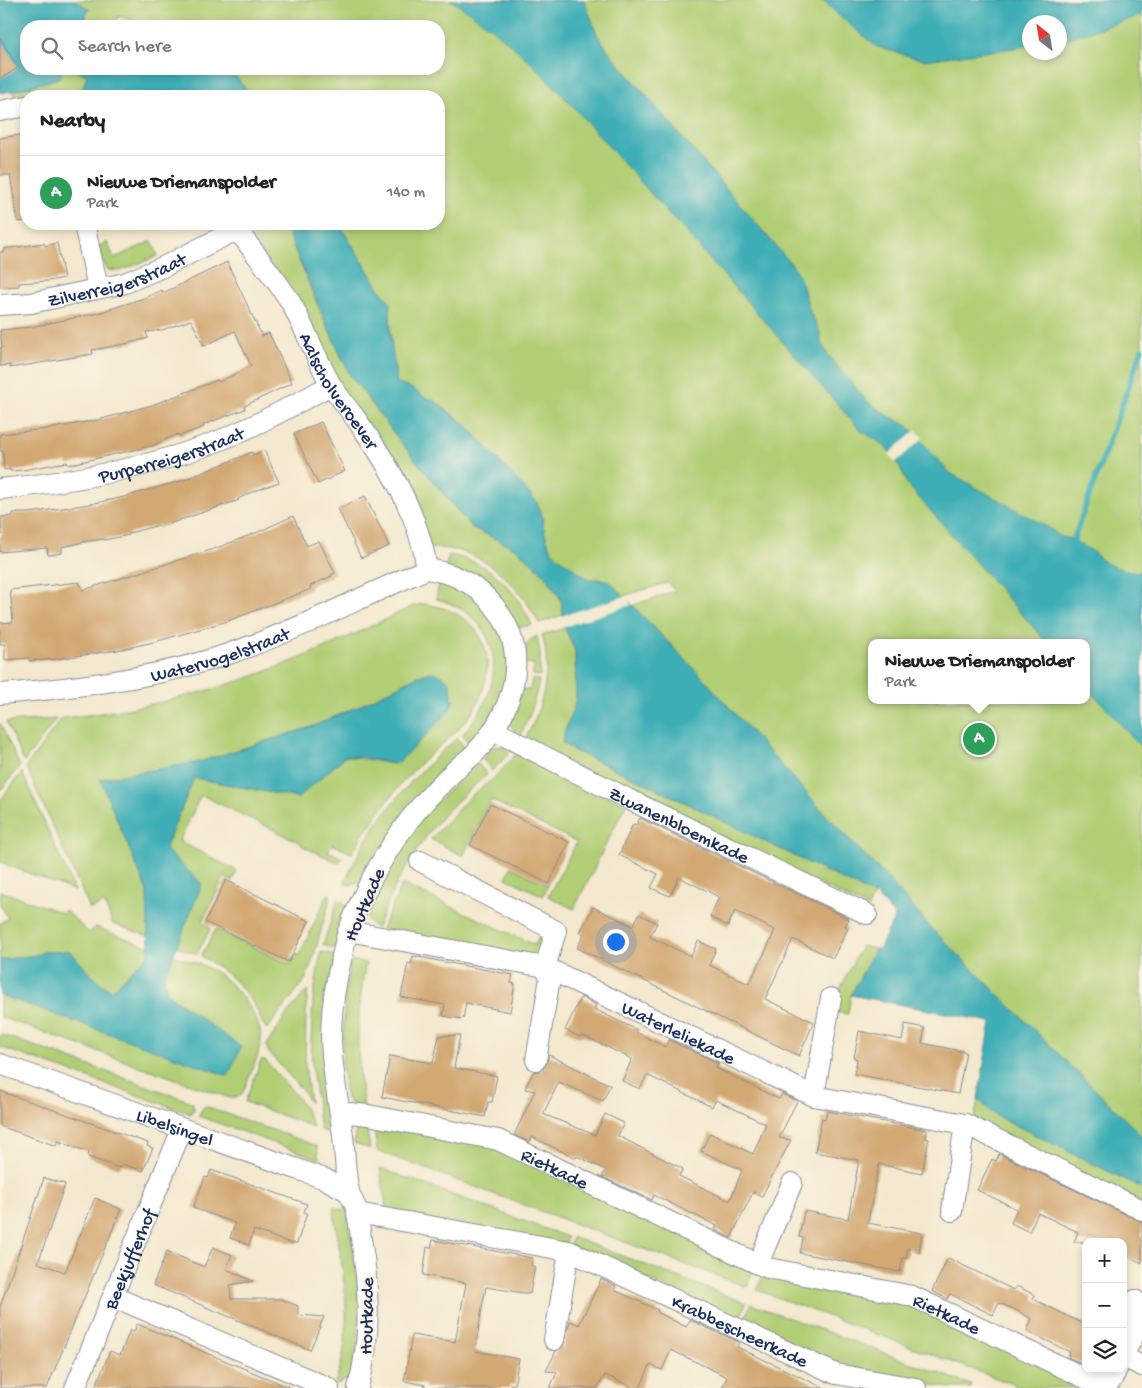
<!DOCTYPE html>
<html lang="en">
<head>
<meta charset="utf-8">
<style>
	:root { --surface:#fff; --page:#f6f6f6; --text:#222; --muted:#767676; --line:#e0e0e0; --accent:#1a73e8 }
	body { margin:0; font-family:"Gochi Hand",sans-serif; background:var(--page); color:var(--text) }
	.controls { position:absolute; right:15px; bottom:15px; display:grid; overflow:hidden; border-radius:10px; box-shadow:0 2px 8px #0003 }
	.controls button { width:45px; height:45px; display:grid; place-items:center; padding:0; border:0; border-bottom:1px solid var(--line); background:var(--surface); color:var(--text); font:25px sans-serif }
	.compass { position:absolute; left:1022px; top:15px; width:45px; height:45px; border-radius:50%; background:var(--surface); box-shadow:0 2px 8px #0003; rotate:330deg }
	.you { position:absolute; left:615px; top:941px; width:18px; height:18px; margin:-12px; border:4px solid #fff; border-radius:50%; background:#1a73e8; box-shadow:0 0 0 8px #1a73e833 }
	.badge { display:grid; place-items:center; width:32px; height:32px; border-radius:50%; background:var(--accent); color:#fff; font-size:16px; font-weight:700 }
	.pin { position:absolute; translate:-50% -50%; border:2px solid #fff; box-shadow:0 1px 5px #0006 }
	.popup { position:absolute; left:868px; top:639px; width:222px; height:65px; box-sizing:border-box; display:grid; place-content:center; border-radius:10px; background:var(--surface); filter:drop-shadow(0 1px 4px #0005); font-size:16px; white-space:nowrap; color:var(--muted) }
	.popup b { font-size:19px; color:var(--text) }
	.popup::after { content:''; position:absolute; left:50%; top:100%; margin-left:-10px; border:10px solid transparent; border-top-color:var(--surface) }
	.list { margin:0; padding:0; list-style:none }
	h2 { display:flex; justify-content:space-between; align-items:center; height:65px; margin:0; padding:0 20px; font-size:21px }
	h2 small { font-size:16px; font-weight:400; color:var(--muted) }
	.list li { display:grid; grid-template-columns:32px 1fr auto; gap:15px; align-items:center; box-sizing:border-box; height:75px; padding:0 20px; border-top:1px solid var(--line) }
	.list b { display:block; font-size:19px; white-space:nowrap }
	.list p { margin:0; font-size:16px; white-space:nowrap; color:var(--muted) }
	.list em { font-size:16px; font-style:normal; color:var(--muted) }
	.icon { flex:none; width:28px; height:28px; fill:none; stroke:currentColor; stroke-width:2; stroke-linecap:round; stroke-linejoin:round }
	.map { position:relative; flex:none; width:1142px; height:1388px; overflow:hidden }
	.search { position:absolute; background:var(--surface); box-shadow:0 2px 8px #0003; left:20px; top:20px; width:425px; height:55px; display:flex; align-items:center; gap:12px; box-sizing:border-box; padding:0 18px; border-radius:20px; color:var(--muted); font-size:19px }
	.panel { position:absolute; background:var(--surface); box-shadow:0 2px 8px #0003; left:20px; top:90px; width:425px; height:140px; border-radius:20px }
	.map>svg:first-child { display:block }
</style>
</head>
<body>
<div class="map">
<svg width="1142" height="1388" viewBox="0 0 1142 1388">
	<rect width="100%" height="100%" fill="#fcf5e5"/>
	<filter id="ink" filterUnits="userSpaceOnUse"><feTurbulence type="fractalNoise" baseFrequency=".02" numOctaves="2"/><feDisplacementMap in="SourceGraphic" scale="10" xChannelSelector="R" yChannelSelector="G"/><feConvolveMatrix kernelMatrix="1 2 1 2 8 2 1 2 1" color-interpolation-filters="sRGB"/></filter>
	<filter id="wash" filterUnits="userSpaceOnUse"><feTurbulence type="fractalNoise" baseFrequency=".0096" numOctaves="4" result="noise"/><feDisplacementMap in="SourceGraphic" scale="20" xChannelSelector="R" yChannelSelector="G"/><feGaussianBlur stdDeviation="1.12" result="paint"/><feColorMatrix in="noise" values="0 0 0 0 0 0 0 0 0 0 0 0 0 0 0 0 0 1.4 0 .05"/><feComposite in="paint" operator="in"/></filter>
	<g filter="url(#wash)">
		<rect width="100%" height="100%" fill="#f3e8cd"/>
		<g fill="#b1ce75" stroke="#667e6a" fill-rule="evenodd">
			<path d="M75 0H1142V1136L930 927 889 880 826 815 702 677 631 606 675 591 667 583 623 596C618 591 613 583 606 581 600 578 593 581 587 578 580 575 555 556 551 549 542 536 545 516 536 501L466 425 441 405 432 399H426L414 390 399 385 397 383C393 356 388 330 391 303L382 293 339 224H439V96H252L229 69H439V26H152L119 16 113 26H81L89 9ZM1030 22H1060V52H1030ZM872 643H1086V700H872Z"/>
			<polygon points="63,69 70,69 87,75 82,91 83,96 56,96 49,94 26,96 26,98 17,100 13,91 59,78"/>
			<path d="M246 224H284L319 309 350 375 399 440 471 527 517 549 546 576 561 600 563 615 539 623C517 581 481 546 431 548Z"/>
			<polygon points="152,241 158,256 120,271 108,270 105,266 99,246 107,242 114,258"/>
			<path d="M449 555C491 562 515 588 532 625L521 627 515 625 445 569Z"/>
			<path d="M439 584 466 592 488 609 508 647 506 691 472 746 462 735C474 721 485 706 490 689 503 644 479 610 436 599Z"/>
			<path d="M423 604C478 610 502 652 478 702 464 731 434 748 413 771 389 796 370 823 352 853L332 844 328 851 342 858 339 863 302 846 301 843 201 795C193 810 188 826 179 841L237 871 232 881 224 877 202 922 211 928 197 954 175 946 202 884 165 849 194 777 298 798 346 756 393 764 400 761 449 712 453 701 450 683 432 672 416 677 359 706 314 726 199 762 100 779 147 891 148 936 113 924 104 903 90 909 26 767 62 718C139 710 216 692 288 663 330 646 372 626 413 606Z"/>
			<path d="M565 628 575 651 576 688 575 706 565 731 571 749C673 795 773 846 874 895L868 908 524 741C542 710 553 670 542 635Z"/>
			<path d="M537 636 540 653V676L533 675 534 664 524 663C524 651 524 642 537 636Z"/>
			<path d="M532 679 539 680C535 700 530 719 519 737L516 735 510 723 522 689 530 690Z"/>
			<polygon points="56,719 24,762 6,722"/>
			<polygon points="0,723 20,766 0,791"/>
			<path d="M457 738 467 750 363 880 350 885 344 883C353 866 360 848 371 832 395 796 425 766 457 738Z"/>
			<polygon points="503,746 513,749 492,771 482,758 494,747"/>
			<polygon points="518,752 626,804 574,909 548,896 577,842 491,800 463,856 431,839 465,802 473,794 492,780"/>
			<path d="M477 762 487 775C435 815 400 867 377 928 370 925 367 920 365 913L378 884 418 821Z"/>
			<polygon points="22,772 75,891 0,862 0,801"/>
			<polygon points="511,867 548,885 543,896 506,878"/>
			<polygon points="402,884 535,945 541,932 545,942 538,954 530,959 382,929"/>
			<polygon points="0,891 63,913 65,910 89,933 96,927 149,947 149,954 111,991 93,977 70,951 44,952 36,955 0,960 0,923 8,918 0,904"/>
			<path d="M328 894 331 896 311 965 305 980 267 1029C261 1024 260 1015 256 1008 242 985 225 970 201 956L216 929 289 964 296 953 299 955Z"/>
			<polygon points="338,899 344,903 348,915 337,949 323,945"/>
			<polygon points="861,946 875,949 851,995 848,1014 832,1011 835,1000"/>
			<polygon points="321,952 336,955 337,1135 320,1130 312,1066 311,1041 313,999"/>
			<path d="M172 955C185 960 200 963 212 970 232 980 263 1018 261 1041 260 1053 248 1080 243 1092 238 1099 235 1099 227 1097L0 1017V995L228 1075 240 1047 167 993 164 978Z"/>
			<path d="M351 960 366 963C356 1012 356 1059 364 1109L351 1104 346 1099 342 1062 345 992Z"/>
			<polygon points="308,989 306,1011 305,1064 310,1103 302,1090 269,1053 266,1046 287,1014"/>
			<polygon points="0,1034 192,1102 194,1108 191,1114 0,1047"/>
			<path d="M261 1060H265C284 1083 303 1098 313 1127L245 1102Z"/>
			<polygon points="978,1099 993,1114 1142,1188 1142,1203 974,1120"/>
			<polygon points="205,1106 317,1146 319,1159 198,1116 203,1108"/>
			<polygon points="366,1124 370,1149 354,1143 355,1132"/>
			<polygon points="373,1124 495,1147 753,1269 747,1287 377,1151"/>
			<polygon points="380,1168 567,1237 565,1245 387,1213"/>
			<path d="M333 1207 347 1211C356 1267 367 1323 350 1378L337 1384 335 1383C357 1328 341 1264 333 1207Z"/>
			<polygon points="572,1237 746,1303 739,1320 570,1245"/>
			<polygon points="763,1274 910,1301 1087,1388 1023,1388 757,1290"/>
			<polygon points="751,1304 971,1385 971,1388 949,1388 840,1369 743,1323"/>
		</g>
		<g fill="#3daeb6" stroke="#2c6e8a">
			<polygon points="0,0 75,0 89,9 81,26 26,26 26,69 63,69 59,78 13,91 0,93"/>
			<path d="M450 0H584L598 36 613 57 794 267 800 278 811 314 820 332 821 342 828 355 867 401 885 414 908 426 950 473 1049 528 1061 537 1071 539 1092 551 1105 563 1130 572H1142V748L1087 687 1086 643H1047L907 484C897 456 887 445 861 431 784 344 707 255 628 168 574 108 521 42 450 0Z"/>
			<polygon points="823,0 1142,0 1142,15 1060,41 1060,22 1030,22 1029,46 924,60 877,47 839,16"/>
			<polygon points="70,69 229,69 252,96 83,96 82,91 87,75"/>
			<path d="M284 224H339L382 293 391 303C388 330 393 356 397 383 402 386 408 386 413 389 420 393 423 399 432 399L466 425 536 501 541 511 544 530 550 549 558 557 588 579H600L609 581 702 677 826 815 889 880 930 927 1142 1136V1188L993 1114 978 1099 991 1022 851 995 875 949 880 948 895 916 875 894 874 895C773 846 673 795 571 749L562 743 565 731 576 701 575 651 565 628 561 600 555 589 546 576 517 549 471 527 399 440 370 401 350 375 335 343Z"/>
			<polygon points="432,672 443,676 450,683 453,701 449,712 400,761 393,764 362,757 345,756 298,798 194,778 165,849 202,884 164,979 167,994 241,1047 228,1076 0,995 0,960 36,955 44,952 70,951 93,977 111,991 149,954 147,891 100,779 199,762 314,726 359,706 416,677"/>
		</g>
		<g fill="#f3e8cd">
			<polygon points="916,430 923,438 895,463 889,454"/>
			<polygon points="626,596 631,605 563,627 561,616"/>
		</g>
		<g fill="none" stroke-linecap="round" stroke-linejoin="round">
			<polyline stroke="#3daeb6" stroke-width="5.5" points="1071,547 1142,349"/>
		</g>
		<g id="blocks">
			<g fill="#d2a873">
				<polygon points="0,38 18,68 0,79"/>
				<polygon points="26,134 26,221 18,222 10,175 0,175 0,138"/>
				<polygon points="44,243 45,246 57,243 64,278 48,281 19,283 19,286 0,287 0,252 3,252 3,249"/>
				<polygon points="227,262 262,336 269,333 292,383 244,406 245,409 203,425 204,427 179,436 178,434 151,446 80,462 68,465 67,462 23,470 10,471 10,469 4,470 3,451 0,451 0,434 47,429 98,420 152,405 218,380 219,382 251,366 235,331 204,346 191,320 162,330 146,332 148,338 130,343 92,350 93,354 10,368 10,365 0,366 0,348 2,348 0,330 31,327 98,313 144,298 162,290 163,293"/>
				<polygon points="321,422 345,471 318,484 294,434"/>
				<polygon points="264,450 279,482 252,492 238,499 239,500 160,527 159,525 129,533 129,535 104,540 104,539 88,541 62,547 62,553 48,555 47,548 0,552 0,535 2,535 1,517 13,516 13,513 29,513 90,504 120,498 187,479 252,452 253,455"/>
				<polygon points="365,496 389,546 361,558 338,509"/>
				<polygon points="293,516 307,546 319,541 335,573 331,575 332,576 310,586 311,589 228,621 158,641 118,650 56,659 29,661 29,658 5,660 5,644 0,644 0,623 13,622 10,590 79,582 83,590 214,549 258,532"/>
				<polygon points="490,804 569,842 549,884 470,845"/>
				<polygon points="640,818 849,919 845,926 848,928 833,958 793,939 765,999 814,1022 799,1056 577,948 584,934 580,932 593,907 633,926 639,914 657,923 650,937 691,956 698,941 716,949 709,965 749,984 769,944 775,930 735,911 728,926 710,917 719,897 679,877 670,896 651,888 658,874 619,855 633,824 636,825"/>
				<polygon points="226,880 309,921 289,962 205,922"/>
				<polygon points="413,956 513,975 511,983 515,984 510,1012 466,1003 463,1019 443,1016 445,1005 401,997 408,963 411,964"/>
				<polygon points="581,997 596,1005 594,1009 637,1030 636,1032 665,1047 669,1040 718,1063 716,1068 779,1099 782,1094 797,1101 779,1138 791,1140 762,1196 753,1192 731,1238 715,1230 717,1226 654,1195 652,1200 602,1177 606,1170 577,1156 576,1158 532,1137 530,1142 514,1135 535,1091 525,1089 533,1072 540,1071 545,1067 549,1055 610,1085 603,1101 559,1082 543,1114 595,1135 605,1114 624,1123 618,1136 683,1169 679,1176 730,1201 742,1170 701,1151 710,1133 753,1154 766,1124 716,1100 712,1107 647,1075 640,1089 622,1081 632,1059 582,1035 580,1037 565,1030"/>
				<polygon points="905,1024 925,1028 922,1043 966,1052 958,1094 854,1074 857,1059 854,1058 859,1031 902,1040"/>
				<polygon points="460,1035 454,1068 497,1076 492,1102 488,1102 485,1117 382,1097 390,1056 433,1063 439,1036"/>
				<polygon points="0,1091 148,1143 147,1146 153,1148 143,1171 122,1164 120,1168 88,1157 89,1152 74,1147 58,1141 57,1146 0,1126"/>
				<polygon points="827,1111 927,1130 926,1138 929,1139 922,1173 879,1164 873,1194 868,1223 922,1233 919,1253 908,1248 906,1258 903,1257 900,1272 800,1253 803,1238 799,1237 804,1211 848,1219 859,1160 815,1152 822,1118 825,1119"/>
				<polygon points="999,1154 1142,1222 1142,1263 1123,1254 1123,1242 1074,1242 1078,1232 1038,1213 1029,1232 1011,1223 1017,1209 977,1190 992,1159 996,1161"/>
				<polygon points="211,1170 307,1204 304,1212 307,1213 297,1243 290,1243 254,1230 249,1245 230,1238 235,1223 193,1208 205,1177 208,1178"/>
				<polygon points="44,1178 65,1184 38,1263 65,1272 95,1198 121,1209 47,1388 0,1388 0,1307"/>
				<polygon points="433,1240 533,1258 531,1266 535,1266 530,1294 486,1287 482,1308 475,1351 519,1359 514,1385 510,1384 509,1388 425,1388 425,1385 404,1381 412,1335 455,1342 466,1283 423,1275 427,1247 431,1248"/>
				<polygon points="213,1247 232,1255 226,1269 253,1281 230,1285 231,1299 281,1299 298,1306 298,1315 324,1317 310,1350 153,1285 167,1251 204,1267"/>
				<polygon points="948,1258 1014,1290 1016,1286 1025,1290 1035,1295 1033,1299 1084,1324 1086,1319 1086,1365 1068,1357 1070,1352 1027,1331 1032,1319 1016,1310 999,1303 993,1315 950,1294 947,1299 932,1291"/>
				<polygon points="601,1279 616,1286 614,1290 658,1310 657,1312 686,1327 690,1320 739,1342 737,1347 824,1388 722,1388 727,1377 671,1350 662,1370 650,1365 640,1388 634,1388 605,1375 598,1388 550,1388 557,1372 546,1371 556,1351 563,1347 570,1321 579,1325"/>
				<polygon points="137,1324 197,1349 291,1388 95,1388 110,1351 120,1355 130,1330 134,1332"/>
			</g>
		</g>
	</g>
	<g filter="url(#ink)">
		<use href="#blocks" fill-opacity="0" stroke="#878c96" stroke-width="1"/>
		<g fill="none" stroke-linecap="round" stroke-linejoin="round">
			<defs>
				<g id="minor">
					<polyline points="0,111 26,106"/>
					<polyline points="84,224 98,288"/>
					<path id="s1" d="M0 305 31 303 125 283 165 266 226 235 236 232 243 237C258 258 276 279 290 301 305 328 315 356 330 383 339 398 351 411 361 426 391 468 420 518 427 569"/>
					<path id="s2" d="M0 489C70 482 139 470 205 446 249 430 290 407 331 385"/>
					<path id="s3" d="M0 694C74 688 157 678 228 654 297 631 360 597 427 569 457 573 483 588 500 614 531 660 511 715 475 753 471 757 466 761 461 765 443 781 425 800 410 819 385 852 364 890 349 929 345 938 344 950 341 960 335 985 331 1013 331 1039 332 1071 339 1104 343 1136 345 1151 345 1178 349 1191 350 1197 354 1202 356 1208 359 1220 360 1233 362 1245 370 1293 371 1340 358 1388"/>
					<path id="s4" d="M493 730 630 800 867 914"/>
					<polyline points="420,861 556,931 545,967 550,978 536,1060"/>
					<path id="s5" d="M348 931 545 967 814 1096 965 1124 1142 1210"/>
					<path id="s6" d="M0 1064 325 1179 349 1192"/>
					<polyline points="814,1096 831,998"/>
					<path id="s7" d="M340 1112 368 1115 498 1140 758 1264 768 1268 912 1296 1104 1387 1111 1381 1117 1369"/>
					<polyline points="952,1211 965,1124"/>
					<path id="s8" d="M357 1213 569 1251 836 1374 916 1388"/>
					<polyline points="758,1264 792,1183"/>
					<polyline points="114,1297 329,1388"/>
					<polyline points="554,1340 569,1251"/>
					<polyline points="1123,1356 1138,1327 1132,1308 1135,1300"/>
					<polyline points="1123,1357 1142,1366"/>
					<path id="s9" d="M75 1388 182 1129"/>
				</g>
			</defs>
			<use href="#minor" stroke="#878c96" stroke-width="22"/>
			<use href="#minor" stroke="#fff" stroke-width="20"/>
		</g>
	</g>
	<g text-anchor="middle" stroke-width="4" stroke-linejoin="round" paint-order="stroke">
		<g font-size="19" fill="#1b2f5e" stroke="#fcf5e5">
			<text dy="7" stroke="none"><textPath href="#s1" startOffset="120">Zilverreigerstraat</textPath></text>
			<text dy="7" stroke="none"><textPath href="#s1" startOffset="440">Aalscholveroever</textPath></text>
			<text dy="7" stroke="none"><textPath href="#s2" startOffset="175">Purperreigerstraat</textPath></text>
			<text dy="7" stroke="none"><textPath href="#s3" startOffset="224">Watervogelstraat</textPath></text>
			<text dy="7" stroke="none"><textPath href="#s4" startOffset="209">Zwanenbloemkade</textPath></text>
			<text transform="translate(363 904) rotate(-67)" y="7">Houtkade</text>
			<text dy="7" stroke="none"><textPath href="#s5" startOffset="349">Waterleliekade</textPath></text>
			<text dy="7" stroke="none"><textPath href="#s6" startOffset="186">Libelsingel</textPath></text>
			<text dy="7" stroke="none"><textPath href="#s7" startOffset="224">Rietkade</textPath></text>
			<text dy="7" stroke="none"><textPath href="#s9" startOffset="140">Beekjufferhof</textPath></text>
			<text dy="7" stroke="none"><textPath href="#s7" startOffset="645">Rietkade</textPath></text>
			<text transform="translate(365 1316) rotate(-89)" y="7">Houtkade</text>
			<text dy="7" stroke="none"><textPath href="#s8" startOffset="404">Krabbescheerkade</textPath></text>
		</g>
	</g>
</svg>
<div class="controls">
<button>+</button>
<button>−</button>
<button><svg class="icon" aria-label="layers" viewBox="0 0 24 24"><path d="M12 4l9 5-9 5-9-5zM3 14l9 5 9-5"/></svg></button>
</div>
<svg class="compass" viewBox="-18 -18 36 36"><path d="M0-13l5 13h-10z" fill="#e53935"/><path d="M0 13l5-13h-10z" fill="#767676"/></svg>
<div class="you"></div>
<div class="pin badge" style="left:979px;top:739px;background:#2e9e5b">A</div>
<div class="popup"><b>Nieuwe Driemanspolder</b>Park</div>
<div class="search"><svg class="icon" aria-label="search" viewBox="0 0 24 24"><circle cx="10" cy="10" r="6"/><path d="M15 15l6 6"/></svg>Search here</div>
<section class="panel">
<h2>Nearby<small></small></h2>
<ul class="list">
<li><span class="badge" style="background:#2e9e5b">A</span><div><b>Nieuwe Driemanspolder</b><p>Park</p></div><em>140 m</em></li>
</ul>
</section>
</div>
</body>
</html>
